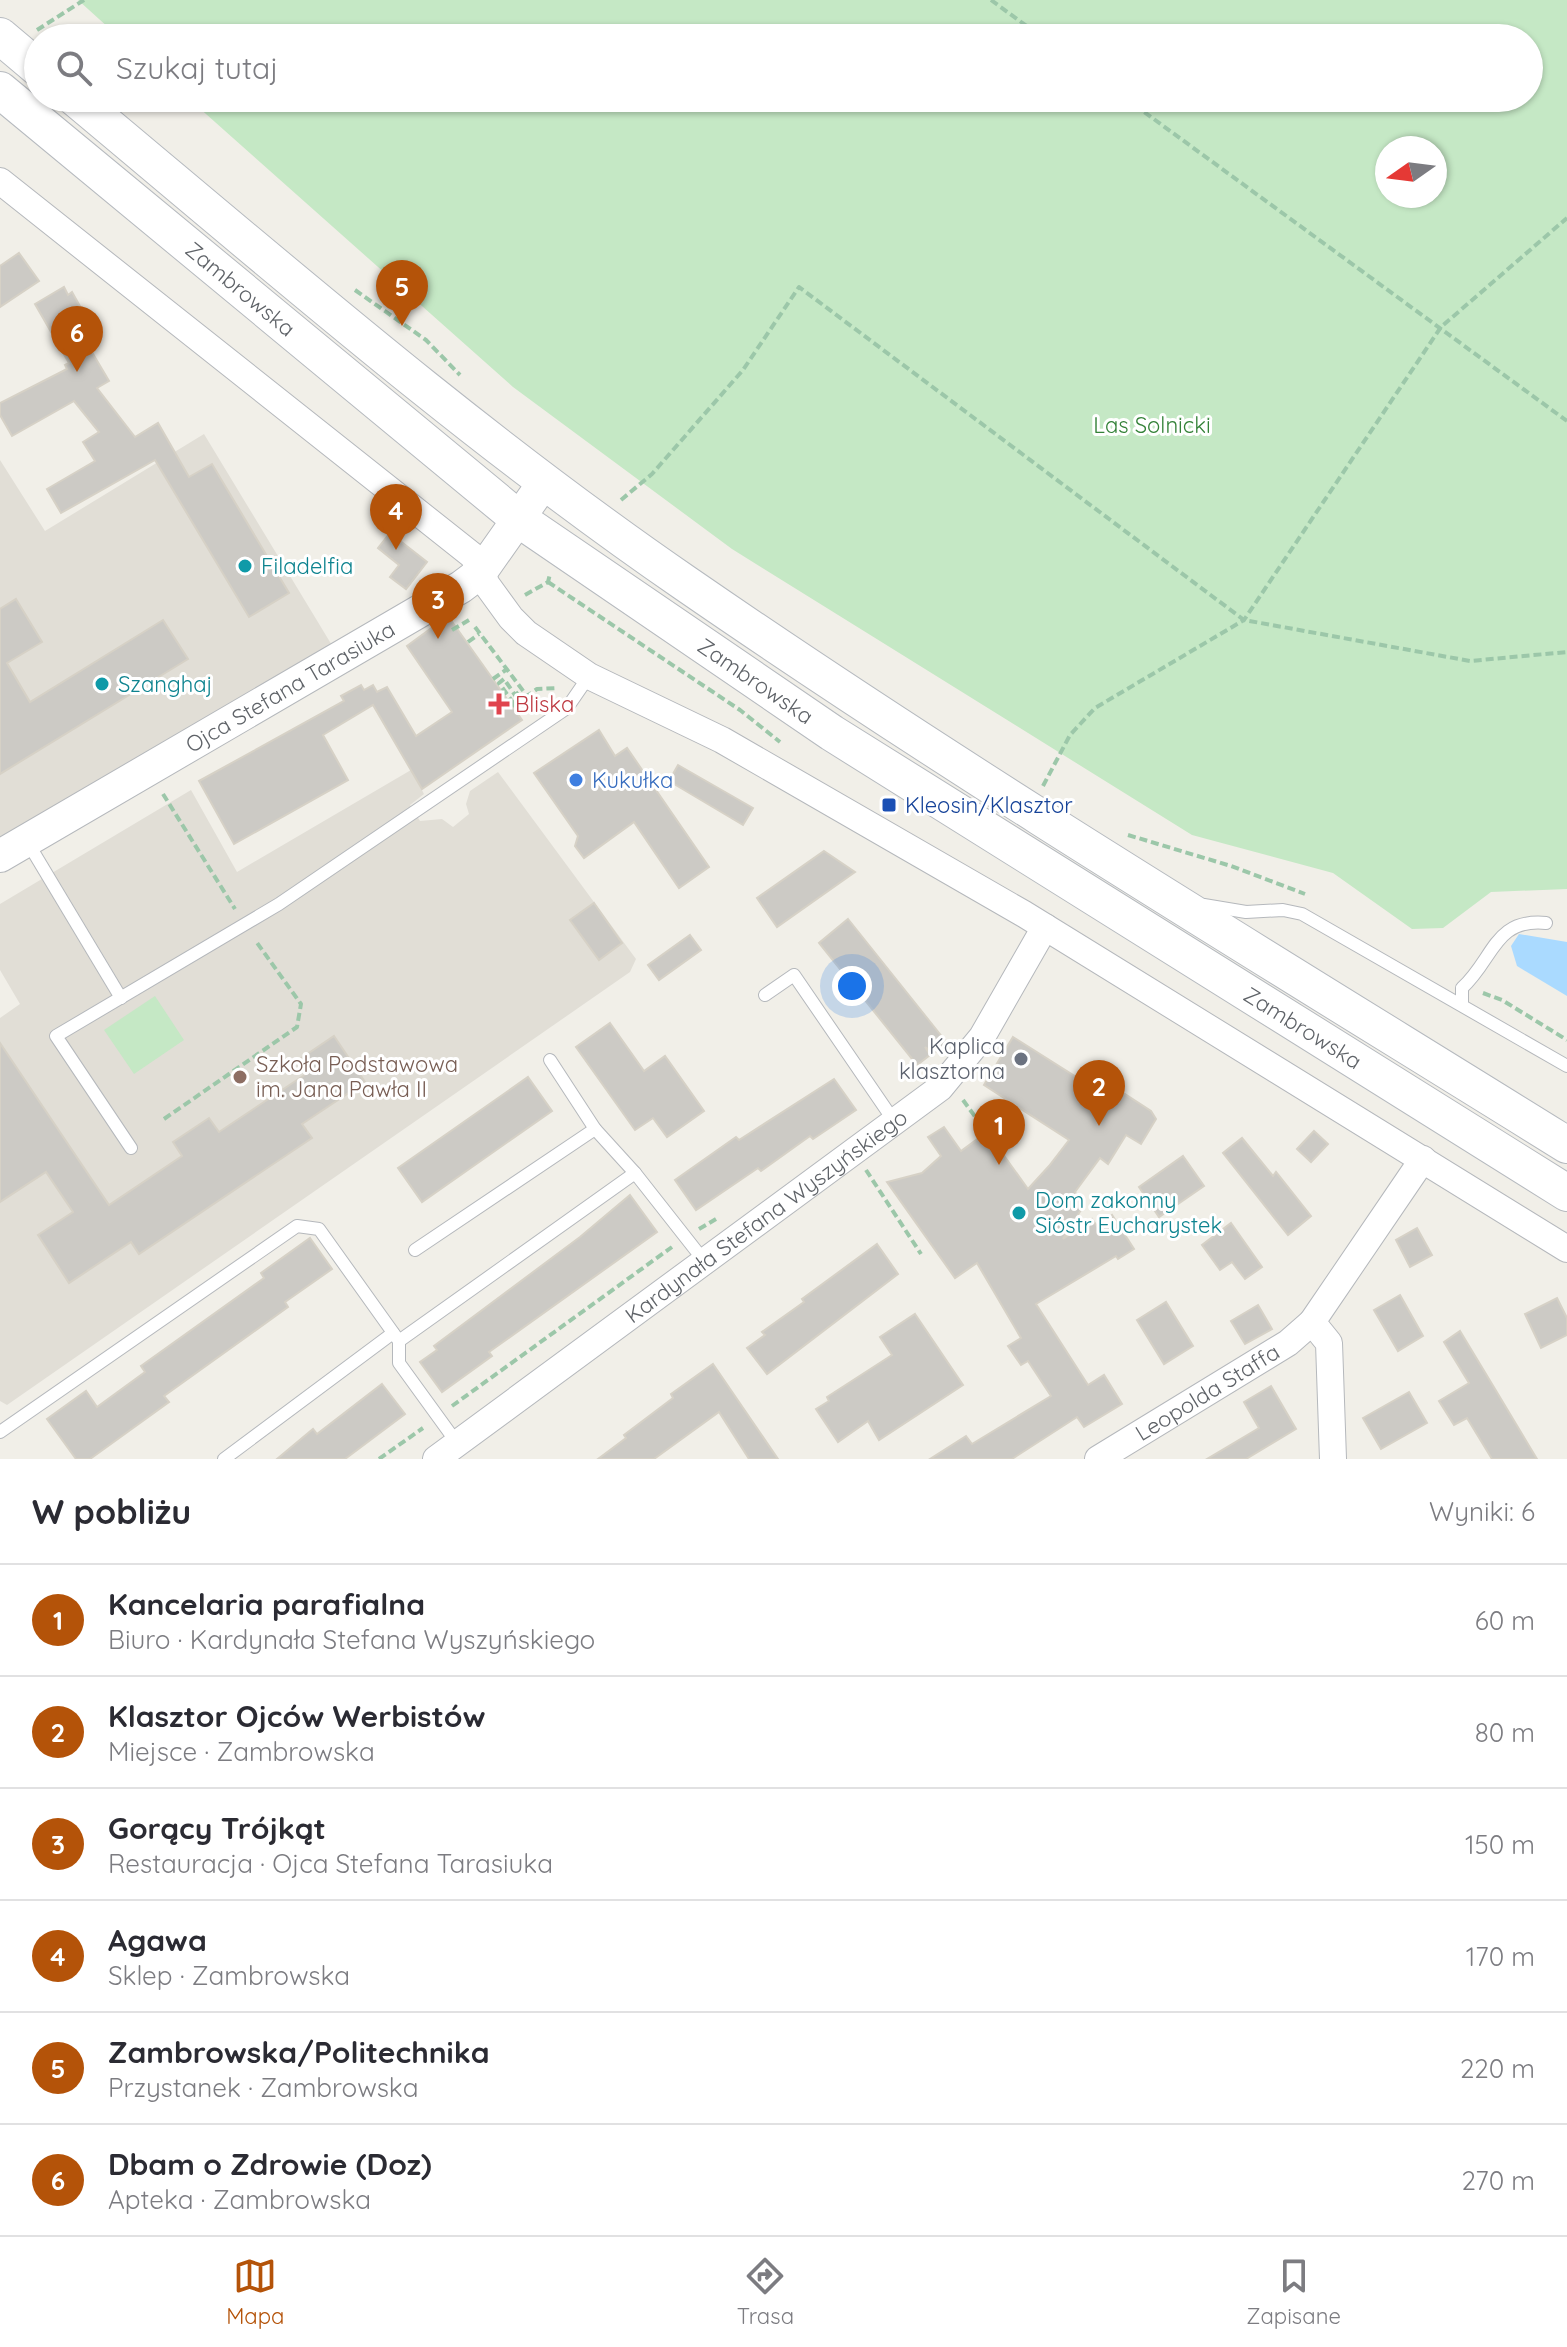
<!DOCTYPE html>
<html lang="pl">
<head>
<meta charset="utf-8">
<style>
	:root { --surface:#fff; --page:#f7f7f7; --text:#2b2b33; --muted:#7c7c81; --line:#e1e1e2; --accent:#b45309 }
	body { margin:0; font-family:Quicksand,sans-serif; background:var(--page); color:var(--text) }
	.compass { position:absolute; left:1375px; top:136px; width:72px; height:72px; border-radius:50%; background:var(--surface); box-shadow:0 2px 6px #0004; rotate:256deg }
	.you { position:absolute; left:852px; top:986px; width:28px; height:28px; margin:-20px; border:6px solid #fff; border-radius:50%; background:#1a73e8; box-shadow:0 0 0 12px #1a73e833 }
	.badge { display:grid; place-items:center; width:52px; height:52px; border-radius:50%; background:var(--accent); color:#fff; font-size:26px; font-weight:700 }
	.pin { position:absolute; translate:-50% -66px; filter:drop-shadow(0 2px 4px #0008) }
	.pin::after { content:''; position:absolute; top:42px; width:28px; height:24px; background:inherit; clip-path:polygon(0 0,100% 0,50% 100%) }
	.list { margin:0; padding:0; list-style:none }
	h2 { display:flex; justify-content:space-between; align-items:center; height:104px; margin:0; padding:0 32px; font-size:34px }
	h2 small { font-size:26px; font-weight:400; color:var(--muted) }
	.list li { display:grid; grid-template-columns:52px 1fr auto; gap:24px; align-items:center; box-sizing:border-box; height:112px; padding:0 32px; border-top:2px solid var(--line) }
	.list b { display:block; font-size:30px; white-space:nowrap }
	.list p { margin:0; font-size:26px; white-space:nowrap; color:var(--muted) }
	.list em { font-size:26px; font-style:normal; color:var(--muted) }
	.icon { flex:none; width:44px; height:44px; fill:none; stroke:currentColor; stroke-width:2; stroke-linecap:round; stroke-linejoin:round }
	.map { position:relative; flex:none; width:1567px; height:1459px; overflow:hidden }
	.search { position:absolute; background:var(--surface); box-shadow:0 2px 6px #0004; left:24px; right:24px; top:24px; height:88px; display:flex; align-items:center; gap:20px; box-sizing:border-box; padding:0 28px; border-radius:44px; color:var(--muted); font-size:30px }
	.sheet { height:776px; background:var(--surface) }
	nav { display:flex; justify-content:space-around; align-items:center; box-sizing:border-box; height:112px; border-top:2px solid var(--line); background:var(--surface); font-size:22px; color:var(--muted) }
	nav a { display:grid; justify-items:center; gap:4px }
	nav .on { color:var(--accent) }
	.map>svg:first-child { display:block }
</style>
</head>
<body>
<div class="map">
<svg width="1567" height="1459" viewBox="0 0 1567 1459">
	<rect width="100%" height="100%" fill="#f1efe8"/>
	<g fill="#e1ded6">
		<polygon points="204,434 333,647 0,839 0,460 45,531"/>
		<polygon points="411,770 424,794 410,805 420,821 442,819 453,827 469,814 466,804 470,791 498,772 636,959 630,972 7,1405 0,1401 0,1018 20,1004 0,970 0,904 191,790 237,872"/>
	</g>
	<g fill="#c5e8c5" fill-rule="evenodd">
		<path d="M78 0H1567V889L1491 892 1443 928 1412 929 1333 873 1192 835 732 549 513 387 188 98H1529V38H120ZM1387 148H1435V196H1387Z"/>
		<polygon points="155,996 184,1040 134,1074 104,1030"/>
	</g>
	<polygon fill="#aadaff" points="1519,934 1567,942 1567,996 1517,966 1511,946"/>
	<g fill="#cccac5" stroke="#d6d1c6" stroke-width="2">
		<polygon points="19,253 39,281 0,307 0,266"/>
		<polygon points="64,287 68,295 72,292 94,331 83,337 109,381 97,388 135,437 158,423 189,477 212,464 289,593 249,617 155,460 61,513 47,489 95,461 83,442 99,432 74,401 12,436 0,415 0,403 67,369 65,365 69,363 35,304"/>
		<polygon points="390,533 427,562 406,589 390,577 399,565 378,548"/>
		<polygon points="16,599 42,642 7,663 30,702 163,620 188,659 0,774 0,609"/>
		<polygon points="448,616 522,720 422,789 373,705 323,735 348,780 234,844 199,781 344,701 341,696 361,685 364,690 373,685 377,692 387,687 416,736 452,712 407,646"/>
		<polygon points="599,730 615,756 627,748 709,867 679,888 634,822 584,858 575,846 578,836 534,773"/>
		<polygon points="678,765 753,808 743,825 669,781"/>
		<polygon points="824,851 855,872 777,927 757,898"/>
		<polygon points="594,903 622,943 599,960 570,920"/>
		<polygon points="848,919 947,1043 934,1053 925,1047 930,1055 917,1065 819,943"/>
		<polygon points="690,935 701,950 659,980 648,965"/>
		<polygon points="610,1023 644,1071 665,1056 704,1111 667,1137 653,1118 635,1130 576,1047"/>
		<polygon points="334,1036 365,1082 302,1124 312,1138 139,1254 131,1242 69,1283 38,1235 73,1212 46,1172 0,1202 0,1043 109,1205 182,1156 173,1142 209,1118 219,1132 306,1074 297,1061"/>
		<polygon points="1013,1037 1108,1097 1114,1087 1151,1111 1156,1119 1141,1144 1126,1135 1108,1164 1100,1158 1075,1192 1084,1205 1063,1239 1092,1219 1097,1226 1112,1215 1134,1249 1118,1259 1116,1256 1036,1304 1088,1385 1104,1375 1122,1404 1084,1427 1077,1417 1012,1459 930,1459 966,1436 972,1444 1051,1396 1028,1361 1021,1365 1008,1346 1021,1338 977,1263 955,1278 887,1182 922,1173 941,1156 928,1137 944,1127 961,1151 987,1132 1028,1189 1049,1166 1069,1140 984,1085"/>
		<polygon points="528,1077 552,1111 422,1202 398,1168"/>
		<polygon points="834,1079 856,1110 813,1139 810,1136 761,1171 758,1168 696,1210 675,1180 736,1137 739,1140"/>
		<polygon points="1314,1131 1328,1144 1311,1162 1297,1149"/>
		<polygon points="1242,1138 1273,1176 1276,1172 1311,1216 1288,1235 1223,1153"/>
		<polygon points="1183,1156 1204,1186 1159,1217 1139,1187"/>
		<polygon points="630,1195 657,1232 489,1352 492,1356 442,1392 420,1362 437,1350 434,1346 580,1237"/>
		<polygon points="1231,1223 1262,1267 1245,1279 1232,1262 1220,1270 1202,1245"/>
		<polygon points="1417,1228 1432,1255 1410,1267 1396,1240"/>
		<polygon points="310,1238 332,1269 285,1302 288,1307 164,1396 169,1402 90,1459 76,1459 47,1419 86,1391 97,1407 145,1372 141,1366 264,1278 261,1273"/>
		<polygon points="877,1244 898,1274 767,1374 747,1348 765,1335 762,1332 804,1302 802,1299"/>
		<polygon points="1400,1295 1423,1336 1398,1351 1374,1310"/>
		<polygon points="1557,1298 1567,1318 1567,1335 1541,1348 1525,1314"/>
		<polygon points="1166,1302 1193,1346 1164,1364 1137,1320"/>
		<polygon points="1258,1305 1272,1329 1245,1344 1231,1321"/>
		<polygon points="915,1314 963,1385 879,1440 868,1421 838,1442 816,1409 829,1401 827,1397 892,1355 880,1337"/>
		<polygon points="1460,1331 1495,1389 1537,1459 1492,1459 1467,1418 1454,1425 1439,1401 1469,1383 1444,1342"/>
		<polygon points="713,1364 778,1459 749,1459 719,1412 654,1459 598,1459 626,1438 624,1435 673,1398 671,1394"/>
		<polygon points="382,1384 405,1414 345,1459 277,1459 313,1429 317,1434"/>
		<polygon points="1271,1386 1296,1429 1246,1459 1207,1459 1259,1428 1244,1402"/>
		<polygon points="1409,1392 1427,1423 1381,1449 1363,1418"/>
	</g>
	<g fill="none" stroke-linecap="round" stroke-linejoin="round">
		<defs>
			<g id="service">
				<polyline points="28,843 121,998"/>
				<polyline points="1204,905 1246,912 1283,910 1302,914 1567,1066"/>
				<polyline points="765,995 794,975 894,1121"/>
				<path d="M1462 1004V988C1494 959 1494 918 1546 923"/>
				<polyline points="550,1060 595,1129 635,1173"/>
				<polyline points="131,1148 56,1036 279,904 567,708 589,676"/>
				<polyline points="415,1250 595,1129"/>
				<polyline points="399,1341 399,1363 457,1443"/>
				<polyline points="0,1432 297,1226 319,1229 399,1341 635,1173 705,1262"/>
				<polyline points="224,1459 393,1333"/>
			</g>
			<g id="minor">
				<polyline points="0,181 473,556 487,585 511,618 526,633 589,676 722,740 1024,914 1567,1249"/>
				<path id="s1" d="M436 1459 940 1088 982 1037 1045 927"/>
				<path id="s2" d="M1098 1459 1288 1343 1312 1322"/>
				<polyline points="1333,1459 1329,1343 1312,1322 1423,1159"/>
			</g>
			<g id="tertiary">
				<path id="s3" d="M0 856 461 587 481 572 545 481"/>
			</g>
			<g id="secondary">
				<polyline points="0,36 38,68"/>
				<path id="s4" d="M0 90 520 520 832 733 1567 1193"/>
				<path d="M75 98C274 264 471 436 685 583 972 781 1271 961 1567 1145"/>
			</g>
		</defs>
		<use href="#service" stroke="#b5b8bc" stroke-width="14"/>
		<use href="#minor" stroke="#b5b8bc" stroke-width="28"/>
		<use href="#tertiary" stroke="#b5b8bc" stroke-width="34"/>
		<use href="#secondary" stroke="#b6babf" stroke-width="38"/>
		<g stroke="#9cc7a9" stroke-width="4" stroke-dasharray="8 4" stroke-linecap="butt">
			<polyline points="991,0 1043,38"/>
			<polyline points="37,30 84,0"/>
			<polyline points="1125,98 1567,421"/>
			<polyline points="355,290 426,340 460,375"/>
			<polyline points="621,500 652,474 743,370 799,287 1244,620 1470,661 1567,652"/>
			<polyline points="548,582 740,710 780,742"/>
			<polyline points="525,595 548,582 550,574"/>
			<polyline points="475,627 527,696 537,689 558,688"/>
			<polyline points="452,630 469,620"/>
			<polyline points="468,642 479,634"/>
			<polyline points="493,679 507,669"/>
			<polyline points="514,704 499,683 504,679 515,695 522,690"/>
			<polyline points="512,706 526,696"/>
			<polyline points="1043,786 1070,735 1095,708 1244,620 1441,327 1567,218"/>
			<polyline points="163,794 235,909"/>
			<polyline points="1128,835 1231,866 1305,894"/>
			<polyline points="1483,993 1502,1000 1567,1040"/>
			<polyline points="963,1100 984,1129"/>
			<polyline points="164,1119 297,1027 301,1004 255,940"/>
			<polyline points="866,1170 921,1254"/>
			<polyline points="699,1229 716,1219"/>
			<polyline points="452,1406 672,1247"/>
			<polyline points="379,1459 423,1428"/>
		</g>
		<use href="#service" stroke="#fff" stroke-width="12"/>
		<use href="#minor" stroke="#fff" stroke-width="26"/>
		<use href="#tertiary" stroke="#fff" stroke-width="32"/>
		<use href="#secondary" stroke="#fff" stroke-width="36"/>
	</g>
	<g fill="#0f9aa8" stroke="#fff" stroke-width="3">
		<circle cx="245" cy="566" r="8"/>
		<circle cx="102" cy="684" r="8"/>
		<circle cx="1019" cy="1213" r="8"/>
	</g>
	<path fill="#e0444e" stroke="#fff" stroke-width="3" d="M495 692h8v8h8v8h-8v8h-8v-8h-8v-8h8z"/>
	<circle fill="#3f7fe0" stroke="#fff" stroke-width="3" cx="576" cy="780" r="8"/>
	<rect fill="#1a4fb4" stroke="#fff" stroke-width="3" x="881" y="797" width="16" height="16" rx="4"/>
	<circle fill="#6b7280" stroke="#fff" stroke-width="3" cx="1021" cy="1059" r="8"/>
	<circle fill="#8d6e63" stroke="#fff" stroke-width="3" cx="240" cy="1077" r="8"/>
	<g text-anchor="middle" stroke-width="6" stroke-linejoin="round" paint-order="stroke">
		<g font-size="22" fill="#5f6368" stroke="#fff">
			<text dy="8" stroke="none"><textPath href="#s4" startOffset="312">Zambrowska</textPath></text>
			<text dy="8" stroke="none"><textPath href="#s4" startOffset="960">Zambrowska</textPath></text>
			<text dy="8" stroke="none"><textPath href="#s3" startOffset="336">Ojca Stefana Tarasiuka</textPath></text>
			<text dy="8" stroke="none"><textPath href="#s4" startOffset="1608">Zambrowska</textPath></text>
			<text dy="8" stroke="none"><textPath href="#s1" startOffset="410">Kardynała Stefana Wyszyńskiego</textPath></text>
			<text dy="8" stroke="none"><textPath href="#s2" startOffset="128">Leopolda Staffa</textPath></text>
		</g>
		<g font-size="22" fill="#348238" stroke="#fff">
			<text x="1152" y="433">Las Solnicki</text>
		</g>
		<g font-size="22" fill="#0d838f" stroke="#fff" text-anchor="start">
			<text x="261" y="574">Filadelfia</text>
			<text x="118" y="692">Szanghaj</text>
			<text x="1035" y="1208">Dom zakonny<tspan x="1035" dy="25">Sióstr Eucharystek</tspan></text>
		</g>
		<g font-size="22" fill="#be3a42" stroke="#fff" text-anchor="start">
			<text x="515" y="712">Bliska</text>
		</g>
		<g font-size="22" fill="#366cbe" stroke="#fff" text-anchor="start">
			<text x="592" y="788">Kukułka</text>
		</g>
		<g font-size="22" fill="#164399" stroke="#fff" text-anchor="start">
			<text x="905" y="813">Kleosin/Klasztor</text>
		</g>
		<g font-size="22" fill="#5b616d" stroke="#fff" text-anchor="end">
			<text x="1005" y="1054">Kaplica<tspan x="1005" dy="25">klasztorna</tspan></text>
		</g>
		<g font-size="22" fill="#785e54" stroke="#fff" text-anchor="start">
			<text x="256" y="1072">Szkoła Podstawowa<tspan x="256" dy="25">im. Jana Pawła II</tspan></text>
		</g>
	</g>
</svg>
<svg class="compass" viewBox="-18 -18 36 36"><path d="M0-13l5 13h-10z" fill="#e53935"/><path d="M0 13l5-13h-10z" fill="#7c7c81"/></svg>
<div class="you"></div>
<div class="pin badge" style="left:999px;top:1165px">1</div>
<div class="pin badge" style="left:1099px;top:1126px">2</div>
<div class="pin badge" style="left:438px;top:639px">3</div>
<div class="pin badge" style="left:396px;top:550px">4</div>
<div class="pin badge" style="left:402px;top:326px">5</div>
<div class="pin badge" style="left:77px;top:372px">6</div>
<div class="search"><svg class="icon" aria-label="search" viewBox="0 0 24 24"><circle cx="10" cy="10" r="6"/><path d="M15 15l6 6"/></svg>Szukaj tutaj</div>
</div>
<section class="sheet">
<h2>W pobliżu<small>Wyniki: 6</small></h2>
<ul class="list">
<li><span class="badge">1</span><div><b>Kancelaria parafialna</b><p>Biuro · Kardynała Stefana Wyszyńskiego</p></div><em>60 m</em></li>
<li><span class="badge">2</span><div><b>Klasztor Ojców Werbistów</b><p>Miejsce · Zambrowska</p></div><em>80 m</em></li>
<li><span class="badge">3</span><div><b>Gorący Trójkąt</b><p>Restauracja · Ojca Stefana Tarasiuka</p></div><em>150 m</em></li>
<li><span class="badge">4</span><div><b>Agawa</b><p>Sklep · Zambrowska</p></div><em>170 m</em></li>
<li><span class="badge">5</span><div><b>Zambrowska/Politechnika</b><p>Przystanek · Zambrowska</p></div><em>220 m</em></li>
<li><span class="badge">6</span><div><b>Dbam o Zdrowie (Doz)</b><p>Apteka · Zambrowska</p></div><em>270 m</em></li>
</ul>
</section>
<nav>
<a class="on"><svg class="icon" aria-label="map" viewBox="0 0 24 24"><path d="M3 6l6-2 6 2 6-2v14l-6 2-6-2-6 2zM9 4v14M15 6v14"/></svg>Mapa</a>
<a><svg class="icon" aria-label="directions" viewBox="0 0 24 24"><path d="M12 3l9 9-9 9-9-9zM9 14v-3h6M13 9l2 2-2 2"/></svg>Trasa</a>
<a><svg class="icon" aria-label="saved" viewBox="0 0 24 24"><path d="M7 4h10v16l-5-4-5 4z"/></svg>Zapisane</a>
</nav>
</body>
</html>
